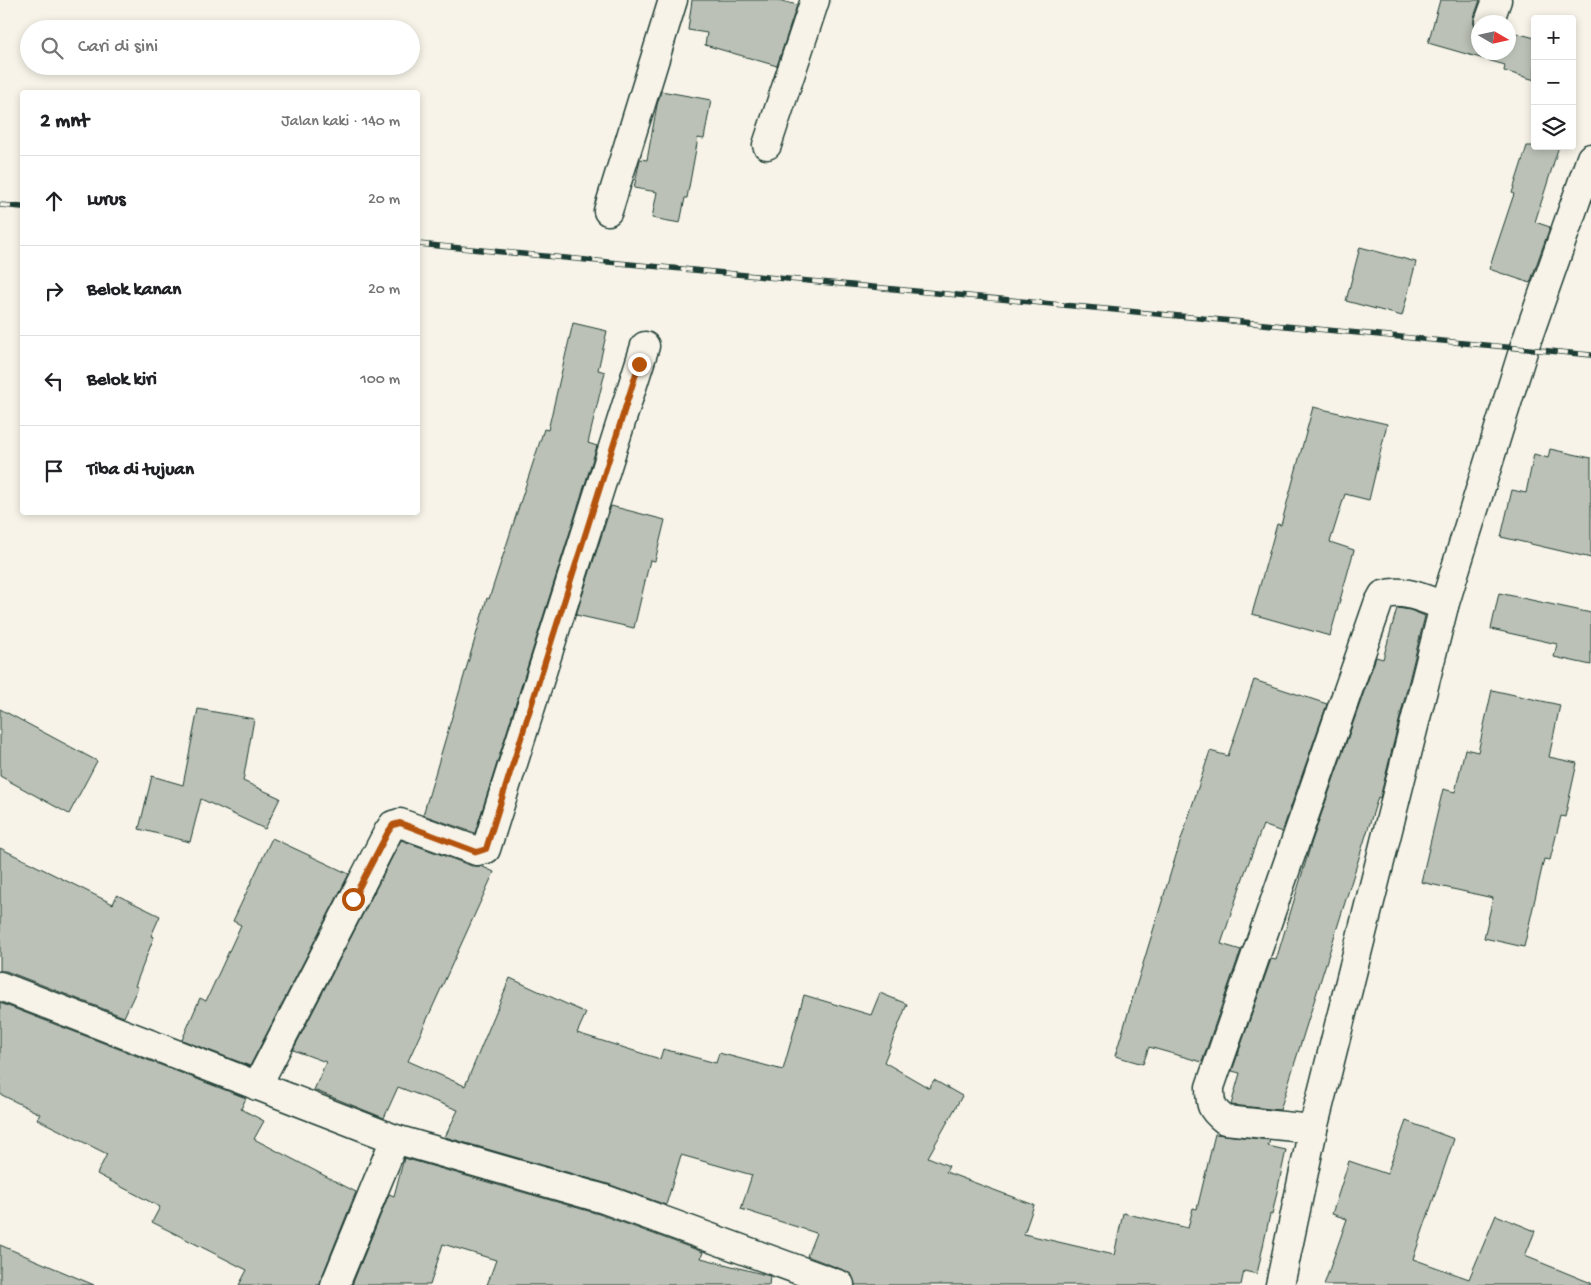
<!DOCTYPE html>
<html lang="id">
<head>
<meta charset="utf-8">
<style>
	:root { --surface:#fff; --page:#f6f6f6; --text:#202124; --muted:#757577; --line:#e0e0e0 }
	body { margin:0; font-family:"Gochi Hand",sans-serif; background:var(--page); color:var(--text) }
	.controls { position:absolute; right:15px; top:15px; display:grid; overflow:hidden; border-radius:5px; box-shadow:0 2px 8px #0003 }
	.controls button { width:45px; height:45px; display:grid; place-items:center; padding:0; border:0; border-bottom:1px solid var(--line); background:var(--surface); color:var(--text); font:25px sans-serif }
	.compass { position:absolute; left:1471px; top:15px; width:45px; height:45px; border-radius:50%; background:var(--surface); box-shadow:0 2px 8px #0003; rotate:99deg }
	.stop { position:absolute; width:15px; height:15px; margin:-11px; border:4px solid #b45309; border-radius:50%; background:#fff }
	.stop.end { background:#b45309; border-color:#fff; box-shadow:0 1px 5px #0008 }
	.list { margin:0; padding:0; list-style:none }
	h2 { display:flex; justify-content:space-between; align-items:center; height:65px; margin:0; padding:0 20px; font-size:21px }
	h2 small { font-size:16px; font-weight:400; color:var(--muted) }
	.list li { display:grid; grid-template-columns:32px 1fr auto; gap:15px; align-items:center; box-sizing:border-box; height:90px; padding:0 20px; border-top:1px solid var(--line) }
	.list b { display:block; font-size:19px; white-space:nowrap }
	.list em { font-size:16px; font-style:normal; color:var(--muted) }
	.icon { flex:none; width:28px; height:28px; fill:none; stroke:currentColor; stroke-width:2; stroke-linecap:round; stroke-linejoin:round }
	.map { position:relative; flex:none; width:1591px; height:1285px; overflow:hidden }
	.search { position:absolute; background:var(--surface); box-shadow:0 2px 8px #0003; left:20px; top:20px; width:400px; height:55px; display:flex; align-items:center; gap:12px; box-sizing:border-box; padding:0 18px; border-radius:28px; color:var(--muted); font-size:19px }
	.panel { position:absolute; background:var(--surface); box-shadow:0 2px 8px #0003; left:20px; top:90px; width:400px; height:425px; border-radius:5px }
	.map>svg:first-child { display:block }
</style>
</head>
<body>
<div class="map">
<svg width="1591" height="1285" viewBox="0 0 1591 1285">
	<rect width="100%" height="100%" fill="#f7f3e8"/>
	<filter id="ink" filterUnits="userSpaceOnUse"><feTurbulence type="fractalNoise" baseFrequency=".02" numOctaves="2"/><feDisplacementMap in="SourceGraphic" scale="10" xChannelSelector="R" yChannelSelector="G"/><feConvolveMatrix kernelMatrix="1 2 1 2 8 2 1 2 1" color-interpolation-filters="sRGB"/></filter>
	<g filter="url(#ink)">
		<g fill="#bbc1b6" stroke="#1f3d34">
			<polygon points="692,0 778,0 797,5 777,66 705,45 707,33 688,30"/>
			<polygon points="1440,0 1480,0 1474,17 1474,24 1478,33 1478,52 1508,52 1508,31 1535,38 1535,80 1504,71 1505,65 1428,43"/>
			<polygon points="661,91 711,100 704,139 698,138 687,198 685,198 680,223 652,218 657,192 634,188 640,159 647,160 657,105"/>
			<polygon points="1527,146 1559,146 1535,222 1550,227 1530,283 1489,269 1514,194 1512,193"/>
			<polygon points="1360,247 1416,262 1402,316 1346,301"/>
			<polygon points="573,323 607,331 598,370 605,372 588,443 597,446 475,833 423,815 487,598 489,599 544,429 548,430"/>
			<polygon points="1313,407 1387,424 1369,500 1345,494 1330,542 1354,550 1330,636 1252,614 1277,524 1281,525"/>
			<polygon points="1550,449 1591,458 1591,558 1501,537 1512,490 1526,493 1534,454 1548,458"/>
			<polygon points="611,506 665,520 655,561 650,560 634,628 576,615"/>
			<polygon points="1499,593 1591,613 1591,665 1554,657 1557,644 1491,629"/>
			<polygon points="1397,608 1410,610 1425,616 1380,798 1378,797 1280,1110 1231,1105 1240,1073 1232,1071 1271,959 1276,960 1312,841 1376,657 1383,659"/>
			<polygon points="1254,680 1327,704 1282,832 1263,825 1244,875 1221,944 1241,950 1202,1062 1149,1047 1143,1064 1115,1056 1177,852 1210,751 1228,756"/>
			<polygon points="1492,690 1560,705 1549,757 1577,763 1565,817 1561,816 1550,860 1544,859 1524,947 1484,938 1493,898 1421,882 1443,789 1455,792 1465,749 1478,752"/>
			<polygon points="0,709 97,761 69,814 0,776"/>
			<polygon points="198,709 254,719 243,781 280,798 265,829 201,799 190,842 139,829 152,776 183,785"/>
			<polygon points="272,838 349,874 250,1066 182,1040 200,998 206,1001 241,925 233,921"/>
			<polygon points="401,840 472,866 481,866 494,872 408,1061 465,1086 510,978 586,1013 577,1033 660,1059 663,1049 716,1063 719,1053 783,1070 804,995 871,1015 880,993 907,1004 884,1062 929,1088 934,1080 962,1096 928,1157 949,1166 946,1172 1034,1205 1024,1234 1114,1255 1123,1213 1188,1228 1193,1208 1197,1209 1215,1134 1270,1140 1268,1146 1286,1150 1272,1215 1270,1214 1257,1274 1244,1271 1241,1285 855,1285 852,1275 846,1271 807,1256 816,1233 741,1209 752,1175 681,1155 666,1205 608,1184 445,1137 458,1110 398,1087 384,1118 314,1090 326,1062 293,1050"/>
			<polygon points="0,848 113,904 117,895 160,916 151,936 154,937 135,986 138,987 124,1017 6,971 0,971"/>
			<polygon points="0,1003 246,1098 241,1109 264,1121 254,1139 356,1192 321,1279 320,1285 239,1285 247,1270 152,1222 160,1207 97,1174 107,1154 37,1119 40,1114 0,1094"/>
			<polygon points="1406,1121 1454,1139 1413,1259 1469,1279 1496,1215 1535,1231 1525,1256 1591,1283 1591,1285 1324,1285 1347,1219 1332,1214 1349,1161 1387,1174"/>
			<polygon points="404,1158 599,1214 703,1252 701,1258 770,1276 769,1285 487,1285 496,1260 443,1244 430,1285 352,1285 389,1194 394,1196"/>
			<polygon points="0,1245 94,1285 0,1285"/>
		</g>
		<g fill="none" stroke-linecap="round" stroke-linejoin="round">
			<defs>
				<g id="minor">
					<polyline points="1489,22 1497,0"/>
					<polyline points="767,145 815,0"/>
					<polyline points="608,211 673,0"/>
					<polyline points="0,986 395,1139 604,1199 840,1285"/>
					<polyline points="257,1086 388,832 393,825 400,823 477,851 486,849 645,346"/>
					<path d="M1313 1129 1225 1120C1211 1109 1210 1105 1210 1087L1378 604 1383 595C1404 588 1424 599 1444 606"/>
					<polyline points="335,1285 395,1139"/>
					<polyline points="1280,1285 1313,1129 1444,606 1524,348 1591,158"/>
				</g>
			</defs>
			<use href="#minor" stroke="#1f3d34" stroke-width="31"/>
			<use href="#minor" stroke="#f7f3e8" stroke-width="28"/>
			<defs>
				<g id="rail">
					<polyline points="0,205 22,207"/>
					<polyline points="418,244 1591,355"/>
				</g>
			</defs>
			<use href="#rail" stroke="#1f3d34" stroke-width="5.5"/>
			<use href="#rail" stroke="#f7f3e8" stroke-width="4" stroke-dasharray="11" stroke-linecap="butt"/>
		</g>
	</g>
	<g fill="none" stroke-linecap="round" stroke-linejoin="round" filter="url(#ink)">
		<polyline stroke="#b45309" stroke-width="6" points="353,899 388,832 393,825 400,823 477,852 486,849 639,364"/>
	</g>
</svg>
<div class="controls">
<button>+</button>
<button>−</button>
<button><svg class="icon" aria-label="layers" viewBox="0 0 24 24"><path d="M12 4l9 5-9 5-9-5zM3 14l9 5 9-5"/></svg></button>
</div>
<svg class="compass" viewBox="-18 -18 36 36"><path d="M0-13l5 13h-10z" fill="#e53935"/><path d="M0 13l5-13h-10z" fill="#757577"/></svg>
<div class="stop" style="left:353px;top:899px"></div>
<div class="stop end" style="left:639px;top:364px"></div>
<div class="search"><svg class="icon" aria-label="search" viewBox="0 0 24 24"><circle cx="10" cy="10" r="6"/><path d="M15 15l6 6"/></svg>Cari di sini</div>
<section class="panel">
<h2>2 mnt<small>Jalan kaki · 140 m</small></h2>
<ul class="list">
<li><svg class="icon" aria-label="ahead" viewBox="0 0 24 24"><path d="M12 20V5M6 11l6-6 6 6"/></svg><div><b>Lurus</b></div><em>20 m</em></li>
<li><svg class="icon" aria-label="right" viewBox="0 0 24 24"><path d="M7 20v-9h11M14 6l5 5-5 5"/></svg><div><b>Belok kanan</b></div><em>20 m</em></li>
<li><svg class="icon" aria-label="left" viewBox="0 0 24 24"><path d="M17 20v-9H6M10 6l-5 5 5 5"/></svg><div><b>Belok kiri</b></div><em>100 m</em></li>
<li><svg class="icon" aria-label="arrive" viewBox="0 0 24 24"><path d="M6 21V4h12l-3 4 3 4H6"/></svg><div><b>Tiba di tujuan</b></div></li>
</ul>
</section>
</div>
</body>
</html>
